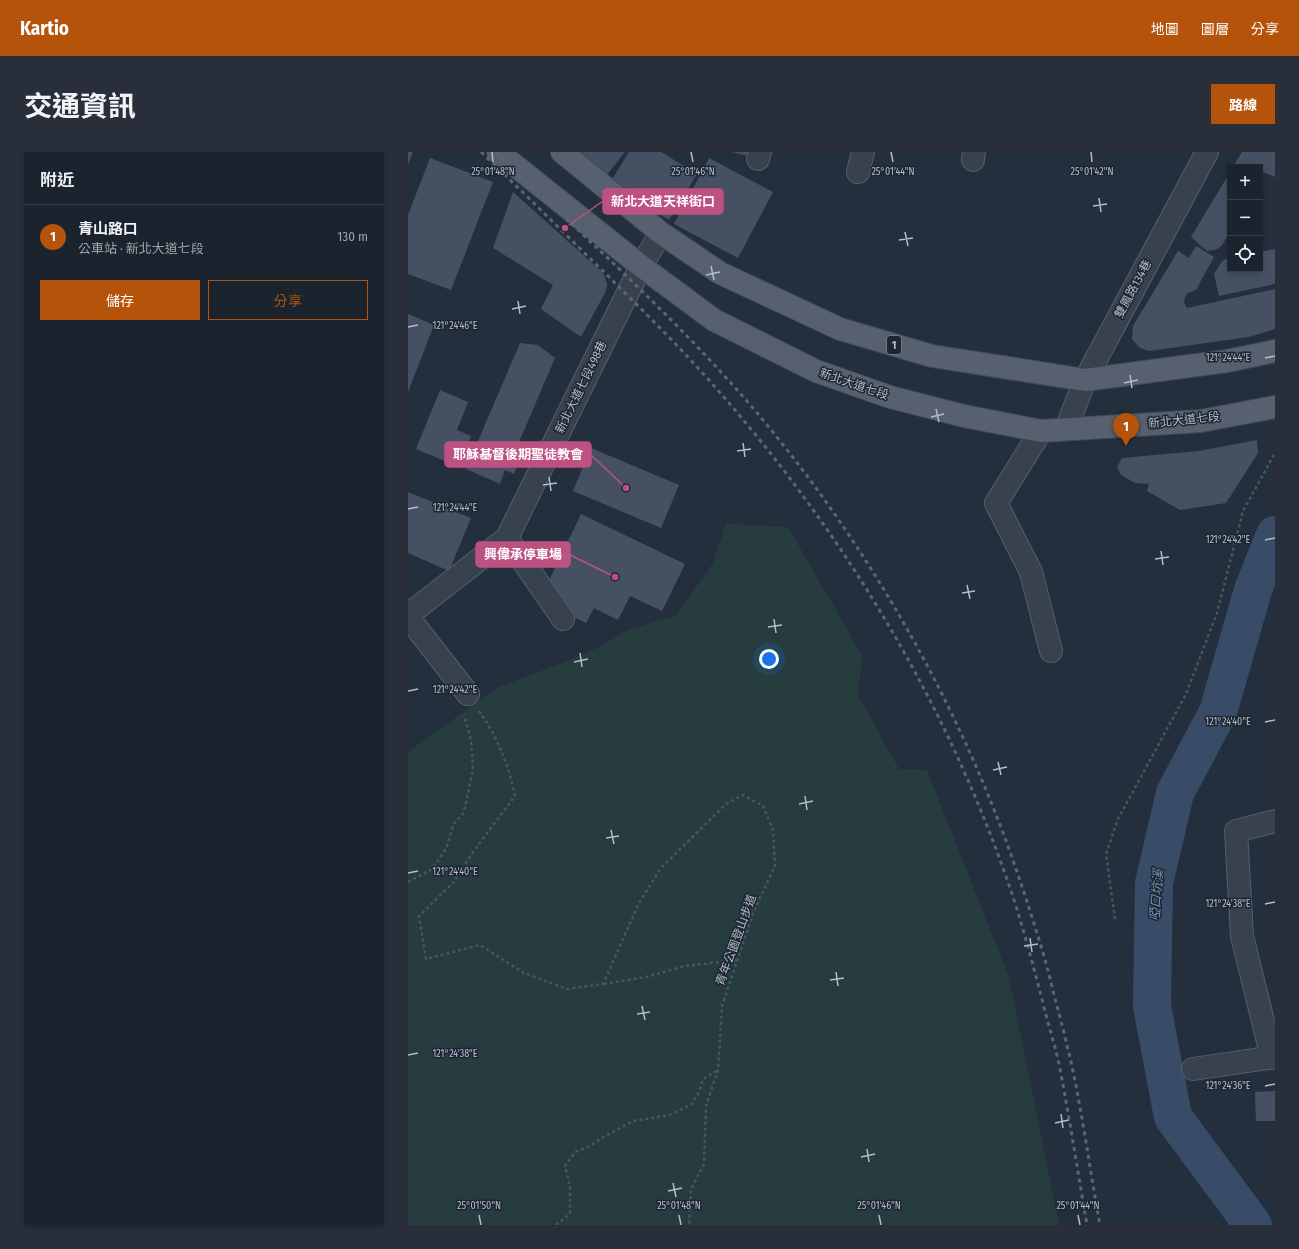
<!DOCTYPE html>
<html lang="zh-TW">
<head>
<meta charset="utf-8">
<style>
	:root { --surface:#1b232e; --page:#282f3a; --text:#f1f3f6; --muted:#a0a4aa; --line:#39404a; --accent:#b45309 }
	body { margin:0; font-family:"Fira Sans Condensed","Noto Sans TC",sans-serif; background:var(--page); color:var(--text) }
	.controls { position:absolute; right:12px; top:12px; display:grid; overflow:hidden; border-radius:0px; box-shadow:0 2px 6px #0003 }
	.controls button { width:36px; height:36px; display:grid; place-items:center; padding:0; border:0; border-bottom:1px solid var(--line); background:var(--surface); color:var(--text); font:20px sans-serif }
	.you { position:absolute; left:361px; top:507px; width:14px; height:14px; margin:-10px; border:3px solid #fff; border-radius:50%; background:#1a73e8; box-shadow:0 0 0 6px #1a73e833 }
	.badge { display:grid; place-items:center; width:26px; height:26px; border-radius:50%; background:var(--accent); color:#fff; font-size:13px; font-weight:700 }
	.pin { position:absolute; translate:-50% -33px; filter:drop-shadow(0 1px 2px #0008) }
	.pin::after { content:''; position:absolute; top:21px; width:14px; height:12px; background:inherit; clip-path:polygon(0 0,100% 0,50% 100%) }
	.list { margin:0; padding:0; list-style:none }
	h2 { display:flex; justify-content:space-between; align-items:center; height:52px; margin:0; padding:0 16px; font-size:17px }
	h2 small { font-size:13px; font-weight:400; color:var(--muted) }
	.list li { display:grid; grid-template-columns:26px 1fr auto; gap:12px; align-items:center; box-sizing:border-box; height:64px; padding:0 16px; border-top:1px solid var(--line) }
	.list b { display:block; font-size:15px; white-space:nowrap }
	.list p { margin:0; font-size:13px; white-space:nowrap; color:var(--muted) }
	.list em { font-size:13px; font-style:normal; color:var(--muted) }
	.actions { display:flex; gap:8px; padding:12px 16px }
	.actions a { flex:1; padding:9px 0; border:1px solid var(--accent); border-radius:0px; text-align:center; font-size:14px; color:var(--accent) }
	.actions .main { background:var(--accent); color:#fff }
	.icon { flex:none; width:22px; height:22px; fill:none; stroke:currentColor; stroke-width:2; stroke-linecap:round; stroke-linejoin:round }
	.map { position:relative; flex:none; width:867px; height:1073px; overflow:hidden; border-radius:0px }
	header { display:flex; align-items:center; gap:24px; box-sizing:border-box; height:56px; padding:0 20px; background:var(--accent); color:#fff }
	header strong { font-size:19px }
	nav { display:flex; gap:22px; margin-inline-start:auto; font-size:14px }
	.intro { display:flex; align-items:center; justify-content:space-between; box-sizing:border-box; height:96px; padding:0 24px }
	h1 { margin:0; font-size:28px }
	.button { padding:10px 18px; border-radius:0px; background:var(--accent); color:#fff; font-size:14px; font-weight:700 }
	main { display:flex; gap:24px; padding:0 24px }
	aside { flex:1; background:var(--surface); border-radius:0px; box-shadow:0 2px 6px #0003 }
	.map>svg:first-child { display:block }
</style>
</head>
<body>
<header>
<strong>Kartio</strong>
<nav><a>地圖</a><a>圖層</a><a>分享</a></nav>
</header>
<div class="intro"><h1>交通資訊</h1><a class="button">路線</a></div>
<main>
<aside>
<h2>附近<small></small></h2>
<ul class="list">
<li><span class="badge">1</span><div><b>青山路口</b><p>公車站 · 新北大道七段</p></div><em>130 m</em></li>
</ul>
<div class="actions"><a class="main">儲存</a><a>分享</a></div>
</aside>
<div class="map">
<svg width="867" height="1073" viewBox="0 0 867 1073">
	<rect width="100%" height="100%" fill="#242f3e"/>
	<polygon fill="#263c3f" points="318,372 380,375 454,503 450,543 491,617 519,618 601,825 651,1073 0,1073 0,600 89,536 179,501 222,477 268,464 305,411"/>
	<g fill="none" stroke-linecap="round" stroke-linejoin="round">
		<polyline stroke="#394c67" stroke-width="38" points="845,1073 765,965 744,854 746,731 767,641 810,560 845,438 867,383"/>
	</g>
	<g fill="#455162">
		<polygon points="0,0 5,0 0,13"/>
		<polygon points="165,0 217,0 197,25"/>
		<polygon points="221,0 253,0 289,22 261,68 202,31"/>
		<polygon points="324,0 341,0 340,4"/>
		<polygon points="834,0 867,0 867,25 855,20 852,25 852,15 825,15"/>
		<polygon points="22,6 85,30 43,138 0,122 0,63"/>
		<polygon points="301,6 365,40 330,106 266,72"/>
		<polygon points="822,20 822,79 815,92 811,96 806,98 799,99 783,85"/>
		<polygon points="105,40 193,119 196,123 199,132 198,139 173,185 133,157 145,133 85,96"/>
		<polygon points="788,94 806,105 788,138 778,142 776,150 779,156 867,137 867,177 841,185 741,199 732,196 724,187 725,174 770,99 781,106"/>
		<polygon points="867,97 867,132 811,144 806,122 815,108 822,106 822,117 852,117 852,100"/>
		<polygon points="0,162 26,173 0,240"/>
		<polygon points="112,191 130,193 147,206 105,304 112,307 106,322 97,318 92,332 58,317"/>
		<polygon points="32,238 60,250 49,278 63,284 51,315 8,297"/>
		<polygon points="849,288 850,301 818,351 772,358 739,339 741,332 727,331 713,323 709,315 714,306 791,299"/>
		<polygon points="183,296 271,333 253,376 165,339"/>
		<polygon points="0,340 63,366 41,419 0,401"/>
		<polygon points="173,362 277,412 254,459 222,444 210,468 186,456 178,471 150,458 155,447 137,437"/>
		<polygon points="867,939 867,969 848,969 847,940"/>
	</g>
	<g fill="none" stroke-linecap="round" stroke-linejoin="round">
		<defs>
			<g id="minor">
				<polyline points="350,7 352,0"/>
				<polyline points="565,8 566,0"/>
				<polyline points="450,20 455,0"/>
				<polyline points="658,277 677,228 799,0"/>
				<polyline points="633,279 588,351 623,420 643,499"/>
				<polyline points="99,386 155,467"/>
				<polyline points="0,463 99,386 233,114 253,81"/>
				<polyline points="0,465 60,542"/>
				<polyline points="864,906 834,784 828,679 867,669"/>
				<polyline points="785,917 867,905"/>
			</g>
			<g id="major">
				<polyline points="90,0 233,114 306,168 408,219 482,245 556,264 633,279 793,269 867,255"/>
				<polyline points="154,0 253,81 312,121 432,177 524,204 677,228 819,209 867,199"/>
			</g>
		</defs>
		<use href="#minor" stroke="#565f6c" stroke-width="24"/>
		<use href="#major" stroke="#414a57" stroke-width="24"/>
		<g stroke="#44595c" stroke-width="2.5" stroke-dasharray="3 3" stroke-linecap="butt">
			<path d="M71 559C89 584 101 614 107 644L65 700 45 731 11 764 18 807 72 793 116 821 159 837 195 832 231 751 253 716 318 652 335 643 355 654 365 678 367 714 345 761 314 854 310 918 298 954 296 1012 283 1037 281 1073"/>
			<polyline points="0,730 24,717 38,697 46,671 55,662 59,647 65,617 63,588 56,563"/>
			<polyline points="707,767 698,702 710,667 778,542 809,461 835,359 867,301"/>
			<polyline points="196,832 238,825 277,814 330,808"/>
			<polyline points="148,1073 162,1062 162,1034 157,1014 167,1000 182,994 194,986 225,969 262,963 284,952 291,940 295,927 310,918"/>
		</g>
		<use href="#minor" stroke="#38414e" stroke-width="22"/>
		<use href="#major" stroke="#56606e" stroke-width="22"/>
		<g stroke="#5a6575" stroke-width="3" stroke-dasharray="4 4" stroke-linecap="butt">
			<path d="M73 0C116 41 158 83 200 124 230 154 261 184 289 215 430 369 542 553 607 751 618 786 627 820 636 855 641 876 648 896 652 917 662 969 670 1021 679 1073"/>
			<path d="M88 0C174 83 266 164 344 255 443 371 526 509 583 650 602 697 618 745 633 794 638 810 642 826 646 843 652 865 658 888 663 910 675 964 682 1019 692 1073"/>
		</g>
	</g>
	<path fill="none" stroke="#b4bcc9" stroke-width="1.5" d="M84 0 85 10M283 0 285 10M483 0 485 10M683 0 684 10M691 46 693 60M685 54 699 52M497 80 500 94M491 88 505 86M303 114 306 128M298 123 312 120M110 149 112 162M104 157 118 154M0 175 10 173M857 206 867 204M722 223 724 236M716 231 730 228M528 257 531 270M523 265 536 262M335 291 337 305M329 299 343 297M141 325 143 339M135 333 149 331M0 357 10 355M857 388 867 386M753 399 755 413M747 407 761 405M559 433 562 447M554 441 567 439M366 467 368 481M360 475 374 473M172 501 174 515M166 510 180 507M0 539 10 537M857 570 867 568M590 610 593 623M585 618 599 615M397 644 399 658M391 652 405 649M203 678 206 692M198 686 211 684M0 721 10 719M857 752 867 750M622 786 624 800M616 794 630 792M428 820 430 834M422 828 436 826M234 854 237 868M229 862 242 860M0 903 10 901M857 934 867 932M653 962 655 976M647 971 661 968M459 997 461 1010M453 1005 467 1002M265 1031 268 1045M260 1039 274 1036M71 1063 73 1073M271 1063 273 1073M471 1063 473 1073M670 1063 672 1073"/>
	<g text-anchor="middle" stroke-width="3" stroke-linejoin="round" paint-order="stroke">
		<rect fill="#1d2633" stroke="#878f9c" stroke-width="1" x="479" y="184" width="14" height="18" rx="3"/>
		<g font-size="11" font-weight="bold" fill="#b4bcc9">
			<text x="486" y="197">1</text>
		</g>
		<g font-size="12" fill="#b4bcc9" stroke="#1d2633">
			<text transform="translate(725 137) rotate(-62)" y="4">雙鳳路134巷</text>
			<text transform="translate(446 232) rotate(19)" y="4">新北大道七段</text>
			<text transform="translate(173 235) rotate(-64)" y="4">新北大道七段498巷</text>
			<text transform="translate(776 268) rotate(-6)" y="4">新北大道七段</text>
			<text transform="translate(328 788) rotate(-70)" y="4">青年公園登山步道</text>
		</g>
		<g font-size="13" font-style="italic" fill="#7c92b1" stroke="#1d2633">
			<text transform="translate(748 743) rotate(-85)" y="5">啞口坑溪</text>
		</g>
	</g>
	<g font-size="10" text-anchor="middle" fill="#b4bcc9" stroke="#1d2633" stroke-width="3" stroke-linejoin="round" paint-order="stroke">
		<text x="85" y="23">25°01'48"N</text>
		<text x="285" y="23">25°01'46"N</text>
		<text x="485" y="23">25°01'44"N</text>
		<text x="684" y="23">25°01'42"N</text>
		<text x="47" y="177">121°24'46"E</text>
		<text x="820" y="209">121°24'44"E</text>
		<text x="47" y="359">121°24'44"E</text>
		<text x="820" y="391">121°24'42"E</text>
		<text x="47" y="541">121°24'42"E</text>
		<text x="820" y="573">121°24'40"E</text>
		<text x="47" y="723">121°24'40"E</text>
		<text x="820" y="755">121°24'38"E</text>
		<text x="47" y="905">121°24'38"E</text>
		<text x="820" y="937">121°24'36"E</text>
		<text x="71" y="1057">25°01'50"N</text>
		<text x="271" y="1057">25°01'48"N</text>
		<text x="471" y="1057">25°01'46"N</text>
		<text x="670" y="1057">25°01'44"N</text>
	</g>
	<path fill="none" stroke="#bd5182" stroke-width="1.5" d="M157 76L195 49M218 336L183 303M207 425L162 403"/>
	<g fill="#bd5182" stroke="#1d2633" stroke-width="1.5">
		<circle cx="157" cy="76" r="4"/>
		<circle cx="218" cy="336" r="4"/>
		<circle cx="207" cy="425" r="4"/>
	</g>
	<g fill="#bd5182" stroke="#bd5182" stroke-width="1.5">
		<rect x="195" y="37" width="120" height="25" rx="4"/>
		<rect x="37" y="290" width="146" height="25" rx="4"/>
		<rect x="68" y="390" width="94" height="25" rx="4"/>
	</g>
	<g font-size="13" text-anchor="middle" font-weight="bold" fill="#fff">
		<text x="255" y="54">新北大道天祥街口</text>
		<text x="110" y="307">耶穌基督後期聖徒教會</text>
		<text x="115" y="407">興偉承停車場</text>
	</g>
</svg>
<div class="controls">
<button>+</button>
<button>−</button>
<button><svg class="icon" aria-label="locate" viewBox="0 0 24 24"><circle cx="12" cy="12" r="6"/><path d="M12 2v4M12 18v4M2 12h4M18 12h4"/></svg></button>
</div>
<div class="you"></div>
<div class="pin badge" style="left:718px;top:294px">1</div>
</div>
</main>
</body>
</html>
